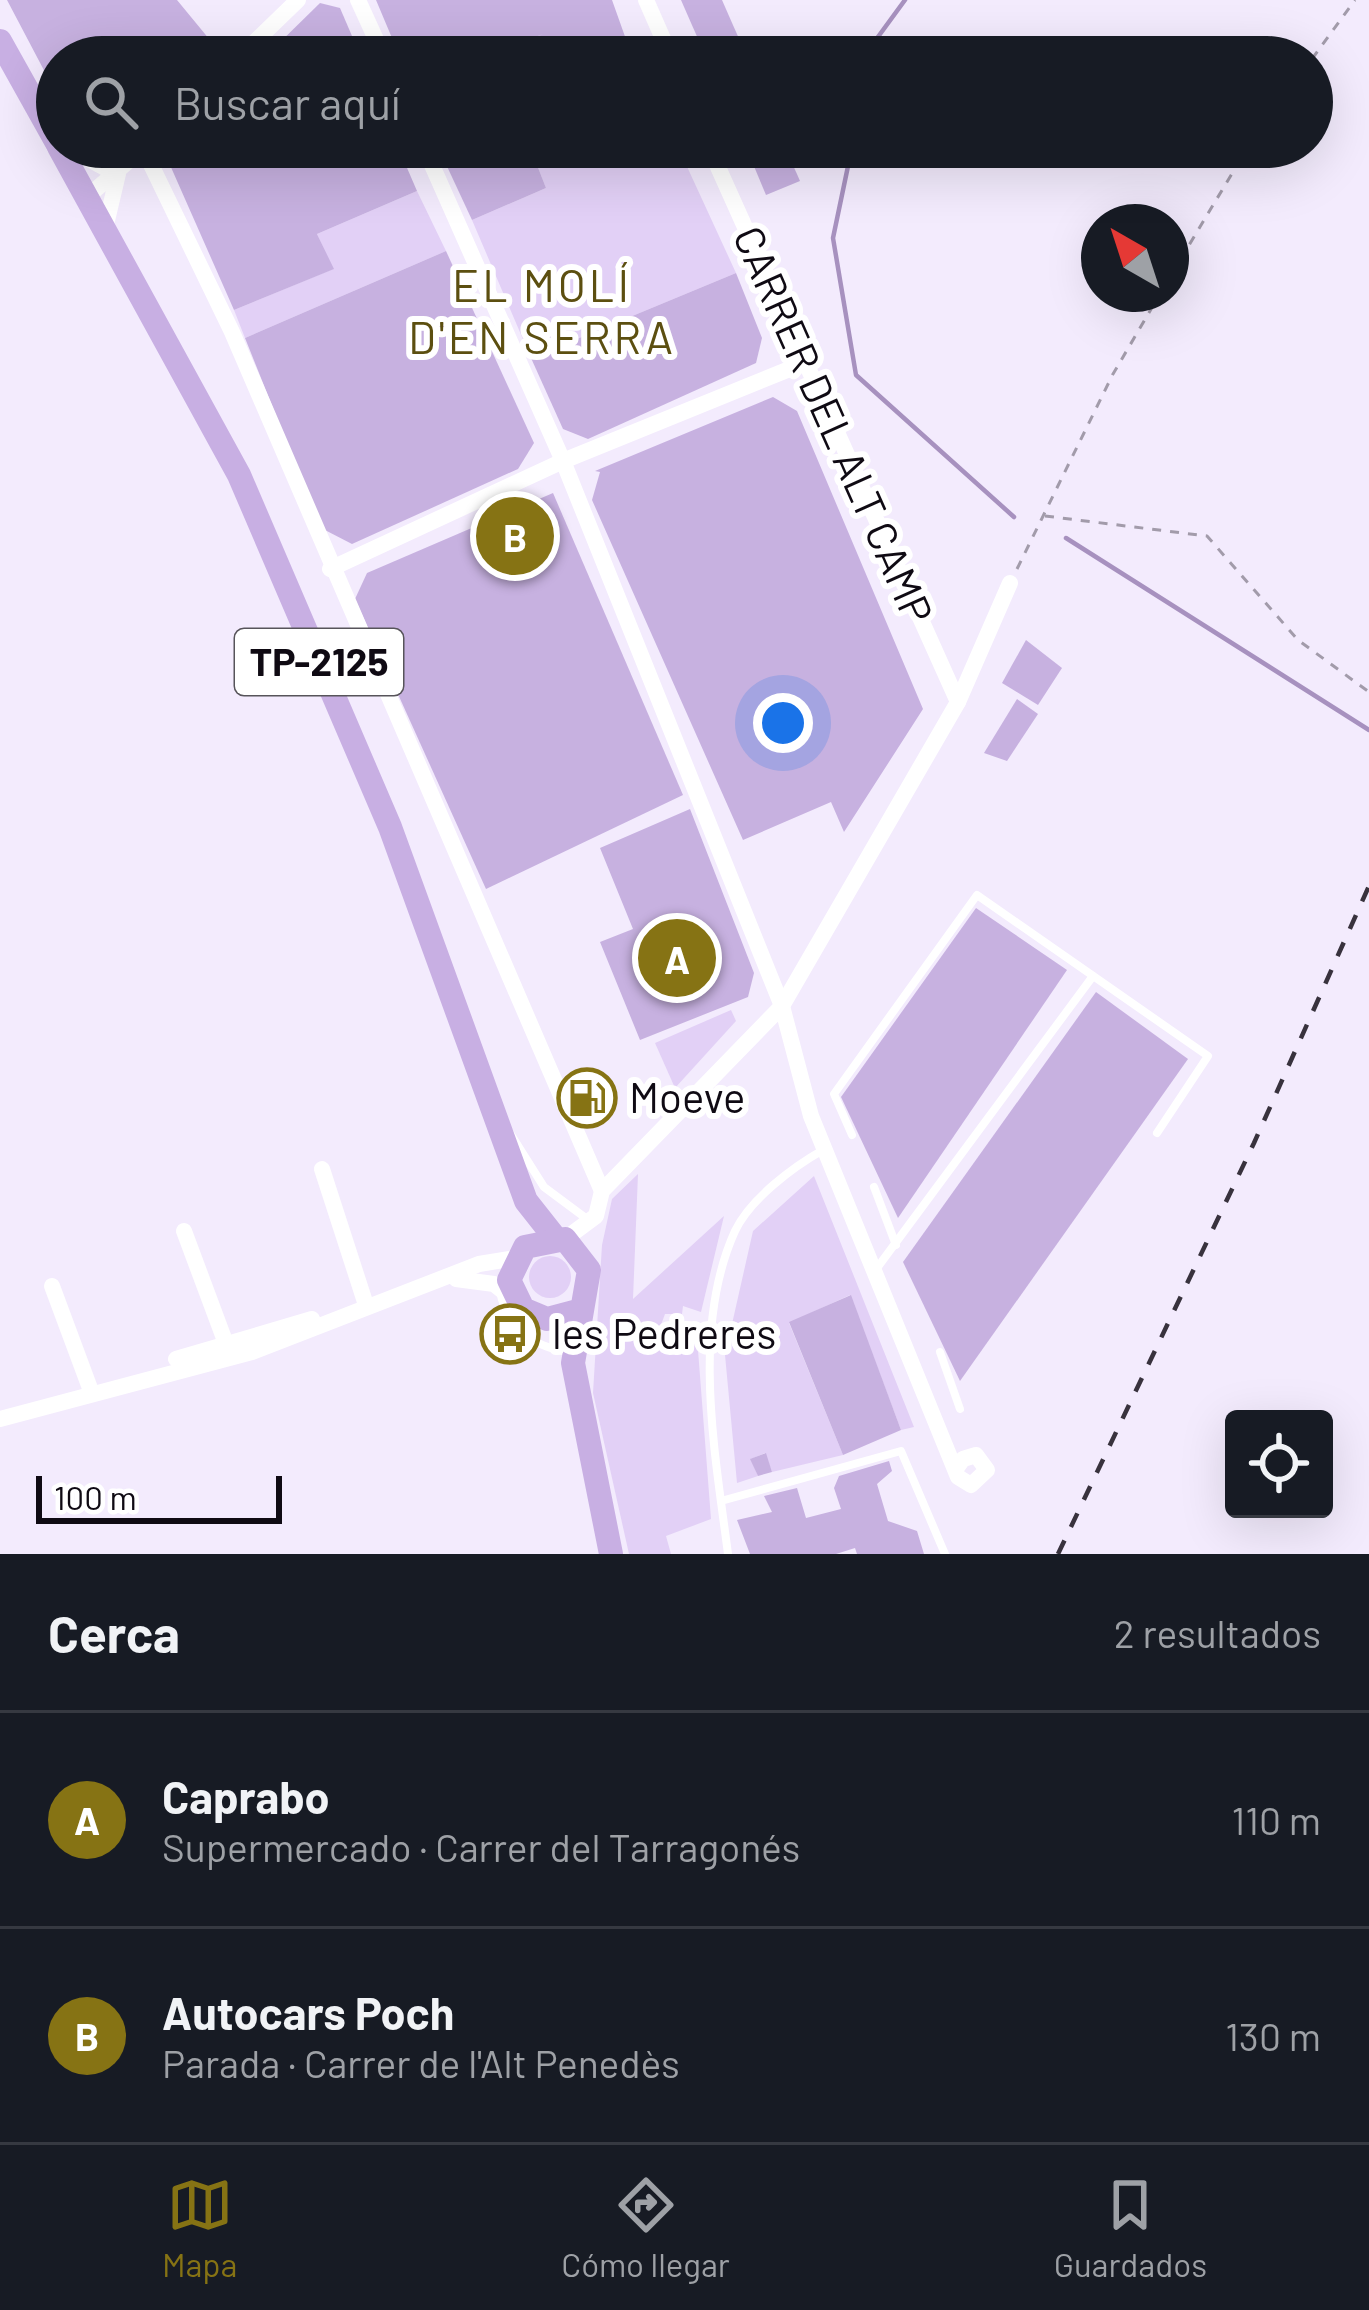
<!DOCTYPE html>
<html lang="es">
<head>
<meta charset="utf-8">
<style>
	:root { --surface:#171b24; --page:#20242c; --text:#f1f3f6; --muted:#9ea1a6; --line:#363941; --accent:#867314 }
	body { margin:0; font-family:Barlow,sans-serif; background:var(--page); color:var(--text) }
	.controls { position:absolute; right:36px; bottom:36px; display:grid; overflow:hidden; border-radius:12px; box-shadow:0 12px 48px #0002 }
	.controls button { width:108px; height:108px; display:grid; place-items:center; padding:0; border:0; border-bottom:3px solid var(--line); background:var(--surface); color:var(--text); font:60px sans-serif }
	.compass { position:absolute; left:1081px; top:204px; width:108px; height:108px; border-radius:50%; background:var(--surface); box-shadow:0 12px 48px #0002; rotate:321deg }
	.scale { position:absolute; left:36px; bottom:30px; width:246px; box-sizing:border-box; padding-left:12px; border:6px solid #0f0a13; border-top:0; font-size:33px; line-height:42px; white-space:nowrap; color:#0f0a13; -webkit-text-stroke:9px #fff; paint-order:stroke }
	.you { position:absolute; left:783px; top:723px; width:42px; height:42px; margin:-30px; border:9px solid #fff; border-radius:50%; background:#1a73e8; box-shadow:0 0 0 18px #1a73e833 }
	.badge { display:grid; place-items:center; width:78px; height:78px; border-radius:50%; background:var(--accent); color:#fff; font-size:39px; font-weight:700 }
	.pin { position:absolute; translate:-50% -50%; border:6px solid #fff; box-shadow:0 3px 12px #0006 }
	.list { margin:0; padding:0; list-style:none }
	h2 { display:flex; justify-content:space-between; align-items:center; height:156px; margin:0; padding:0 48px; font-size:51px }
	h2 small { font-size:39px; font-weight:400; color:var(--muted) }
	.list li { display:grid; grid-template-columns:78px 1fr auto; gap:36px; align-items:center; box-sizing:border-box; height:216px; padding:0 48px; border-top:3px solid var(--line) }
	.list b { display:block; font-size:45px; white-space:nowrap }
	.list p { margin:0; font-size:39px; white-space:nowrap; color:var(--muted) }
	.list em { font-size:39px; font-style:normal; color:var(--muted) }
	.icon { flex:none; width:66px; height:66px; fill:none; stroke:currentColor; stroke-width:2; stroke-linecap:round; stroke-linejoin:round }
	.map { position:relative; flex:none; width:1369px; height:1554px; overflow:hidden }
	.search { position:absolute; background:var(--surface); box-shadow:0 12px 48px #0002; left:36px; right:36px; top:36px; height:132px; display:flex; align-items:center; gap:30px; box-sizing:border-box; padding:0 42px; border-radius:66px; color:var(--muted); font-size:45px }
	.sheet { height:588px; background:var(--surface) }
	nav { display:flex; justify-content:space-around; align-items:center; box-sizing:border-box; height:168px; border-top:3px solid var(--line); background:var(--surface); font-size:33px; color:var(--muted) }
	nav a { display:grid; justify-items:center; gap:6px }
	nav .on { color:var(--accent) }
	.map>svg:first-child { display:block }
</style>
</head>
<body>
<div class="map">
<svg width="1369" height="1554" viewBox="0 0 1369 1554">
	<rect width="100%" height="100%" fill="#f3ebfd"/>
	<g fill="#e2d0f6">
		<polygon points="530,147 572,147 584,167 634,147 678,147 736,273 531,358 472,220 546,188"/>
		<polygon points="417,191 446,251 245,338 234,310 333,269 317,234"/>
		<polygon points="731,1010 736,1021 675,1088 655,1043"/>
		<polygon points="638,1174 633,1299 724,1216 701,1312 683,1306 682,1314 665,1314 655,1341 670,1348 678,1331 697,1337 711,1519 666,1536 671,1554 629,1554 593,1393 602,1245 612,1199"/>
		<polygon points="814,1176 914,1427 901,1430 850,1295 789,1323 843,1455 772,1472 765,1453 751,1459 758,1476 737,1483 725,1355 753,1231"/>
		<circle cx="550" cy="1277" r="21"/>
	</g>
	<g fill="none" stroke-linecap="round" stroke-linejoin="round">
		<g stroke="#a791bf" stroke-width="4.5">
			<polyline points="871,57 875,41 905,0"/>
			<polyline points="852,147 833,238 856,375 1014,517"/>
			<polyline points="1066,538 1369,730"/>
		</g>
	</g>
	<g fill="#c7b1e0">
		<polygon points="7,0 177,0 219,51 213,57 57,57 57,95"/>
		<polygon points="376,0 612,0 628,45 601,57 494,57 543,34 487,57 400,57"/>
		<polygon points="681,0 722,0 747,57 706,57"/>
		<polygon points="320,3 340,8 361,57 265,57"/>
		<polygon points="97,147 126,147 112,161"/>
		<polygon points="175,147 398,147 417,191 317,234 334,269 234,310 170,165"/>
		<polygon points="438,147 530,147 546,188 472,220"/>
		<polygon points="572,147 633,147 583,167"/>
		<polygon points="746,147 785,147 800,181 766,195"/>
		<polygon points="446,251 534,443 518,469 352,544 321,528 245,338"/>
		<polygon points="736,273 762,338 756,363 588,439 563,429 531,358"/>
		<polygon points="773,397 797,411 923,709 844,832 831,802 743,840 592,500 600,472 595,471"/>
		<polygon points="553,493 683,795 486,889 355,599 367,573"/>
		<polygon points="1026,640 1062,668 1038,705 1002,683"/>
		<polygon points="1017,699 1038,714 1007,761 984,753"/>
		<polygon points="690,809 754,973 748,997 640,1040 600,942 633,929 600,848"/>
		<polygon points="976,908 1067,970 898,1218 841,1097"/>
		<polygon points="1096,992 1188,1059 960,1381 903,1262"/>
		<polygon points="851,1295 901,1430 843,1455 789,1322"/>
		<polygon points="766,1453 772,1472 758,1476 750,1459"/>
		<polygon points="889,1461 892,1471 877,1484 888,1521 917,1531 924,1554 857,1554 855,1548 836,1554 750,1554 737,1520 772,1512 764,1496 797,1488 806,1518 841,1509 834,1488 839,1476"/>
	</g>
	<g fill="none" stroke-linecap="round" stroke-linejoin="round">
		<g stroke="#a29baa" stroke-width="3" stroke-dasharray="9 9" stroke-linecap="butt">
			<polyline points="1312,59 1355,0"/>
			<polyline points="1171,275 1248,147"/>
			<polyline points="1045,516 1207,536 1298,640 1369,692"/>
			<polyline points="1017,569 1113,374 1160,294"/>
		</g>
		<g stroke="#fff" stroke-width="8">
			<polyline points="508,1130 544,1187 587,1219"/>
			<polyline points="852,1135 834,1094 977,895 1208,1056 1157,1133"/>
			<polyline points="874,1187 896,1245"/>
			<polyline points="877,1268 1093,976"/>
			<path d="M500 1291C505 1323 532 1346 563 1351"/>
			<polyline points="940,1352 960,1409"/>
			<polyline points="721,1501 901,1451 945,1554"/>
			<path d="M728 1554C715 1453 691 1328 735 1231 750 1199 793 1167 823 1150"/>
		</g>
		<g stroke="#fff" stroke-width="16">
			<polyline points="358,0 384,57"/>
			<polyline points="646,0 671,57"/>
			<polyline points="239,57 298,0"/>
			<polyline points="67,147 114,173"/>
			<polyline points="424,147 563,461 782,1006 811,1116 958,1477 971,1485 987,1470 976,1455 963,1459 955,1470"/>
			<polyline points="709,147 958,702"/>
			<polyline points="143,148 232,332 602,1191"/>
			<polyline points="87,197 145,147"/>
			<polyline points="105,229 118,174"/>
			<polyline points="330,569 563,461 802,364"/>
			<polyline points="322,1169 366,1305"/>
			<polyline points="184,1231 225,1341"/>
			<polyline points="565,1239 596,1216 602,1191 782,1006 958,702 1010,583"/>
			<polyline points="456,1279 494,1284 514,1300"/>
			<polyline points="52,1286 91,1391"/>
			<polyline points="176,1359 312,1319"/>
			<polyline points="0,1419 252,1352 479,1264 515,1258"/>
		</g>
		<g stroke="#c8afe3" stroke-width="24">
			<polyline points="0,41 57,143"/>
			<polyline points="59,147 239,475 390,827 526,1201 556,1239"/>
			<polyline points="581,1310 547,1319 523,1309 509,1280 525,1247 565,1239 589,1270 573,1363 611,1554"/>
		</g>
		<polyline stroke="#38323d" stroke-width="4.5" stroke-dasharray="15 15" stroke-linecap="butt" points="1058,1554 1254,1143 1369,886"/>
	</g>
	<defs>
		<symbol id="fuel-ring" viewBox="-11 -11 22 22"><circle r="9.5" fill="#fff" stroke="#867314" stroke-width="1.5"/><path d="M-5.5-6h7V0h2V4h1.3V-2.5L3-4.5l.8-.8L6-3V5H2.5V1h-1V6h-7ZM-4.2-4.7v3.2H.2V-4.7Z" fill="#867314"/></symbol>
		<symbol id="bus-ring" viewBox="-11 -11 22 22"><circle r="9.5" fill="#fff" stroke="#867314" stroke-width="1.5"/><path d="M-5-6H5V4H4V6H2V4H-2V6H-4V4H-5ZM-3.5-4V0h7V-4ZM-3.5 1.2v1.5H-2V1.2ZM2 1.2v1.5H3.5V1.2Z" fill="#867314"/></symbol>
	</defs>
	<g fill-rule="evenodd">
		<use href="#fuel-ring" x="554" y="1065" width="66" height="66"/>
		<use href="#bus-ring" x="477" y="1301" width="66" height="66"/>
	</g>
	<g text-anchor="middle" stroke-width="12" stroke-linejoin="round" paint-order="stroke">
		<rect fill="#fff" stroke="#57545a" stroke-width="3" x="235" y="629" width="168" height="66" rx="9"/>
		<g font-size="39" font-weight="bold" fill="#0f0a13">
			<text x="319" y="676">TP-2125</text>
		</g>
		<g font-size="42" fill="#0f0a13" stroke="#fff">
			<text transform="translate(833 425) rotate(66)" y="15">CARRER DEL ALT CAMP</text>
		</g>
		<g font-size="42" fill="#0f0a13" stroke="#fff" text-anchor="start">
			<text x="629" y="1113">Moeve</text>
			<text x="552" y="1349">les Pedreres</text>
		</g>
		<g font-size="45" letter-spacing="3" fill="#5c4f10" stroke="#fff">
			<text x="542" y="302">EL MOLÍ<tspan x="542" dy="52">D'EN SERRA</tspan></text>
		</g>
	</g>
</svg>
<div class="controls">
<button><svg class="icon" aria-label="locate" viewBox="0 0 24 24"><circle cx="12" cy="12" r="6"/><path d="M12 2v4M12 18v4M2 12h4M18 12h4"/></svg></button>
</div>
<svg class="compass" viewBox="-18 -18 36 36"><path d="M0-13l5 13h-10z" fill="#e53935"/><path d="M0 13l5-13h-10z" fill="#9ea1a6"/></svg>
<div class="scale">100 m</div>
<div class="you"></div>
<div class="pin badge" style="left:677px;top:958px">A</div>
<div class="pin badge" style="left:515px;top:536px">B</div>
<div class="search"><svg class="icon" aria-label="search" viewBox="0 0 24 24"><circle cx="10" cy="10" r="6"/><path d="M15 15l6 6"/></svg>Buscar aquí</div>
</div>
<section class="sheet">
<h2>Cerca<small>2 resultados</small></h2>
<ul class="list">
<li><span class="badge">A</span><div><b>Caprabo</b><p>Supermercado · Carrer del Tarragonés</p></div><em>110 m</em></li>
<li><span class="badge">B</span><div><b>Autocars Poch</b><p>Parada · Carrer de l'Alt Penedès</p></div><em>130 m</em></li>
</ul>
</section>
<nav>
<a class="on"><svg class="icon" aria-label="map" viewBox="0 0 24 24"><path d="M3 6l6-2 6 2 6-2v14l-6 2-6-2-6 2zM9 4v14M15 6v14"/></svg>Mapa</a>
<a><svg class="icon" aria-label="directions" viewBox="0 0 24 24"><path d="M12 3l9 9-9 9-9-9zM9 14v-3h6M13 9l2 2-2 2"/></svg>Cómo llegar</a>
<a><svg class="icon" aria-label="saved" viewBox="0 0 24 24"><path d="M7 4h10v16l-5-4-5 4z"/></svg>Guardados</a>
</nav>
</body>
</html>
